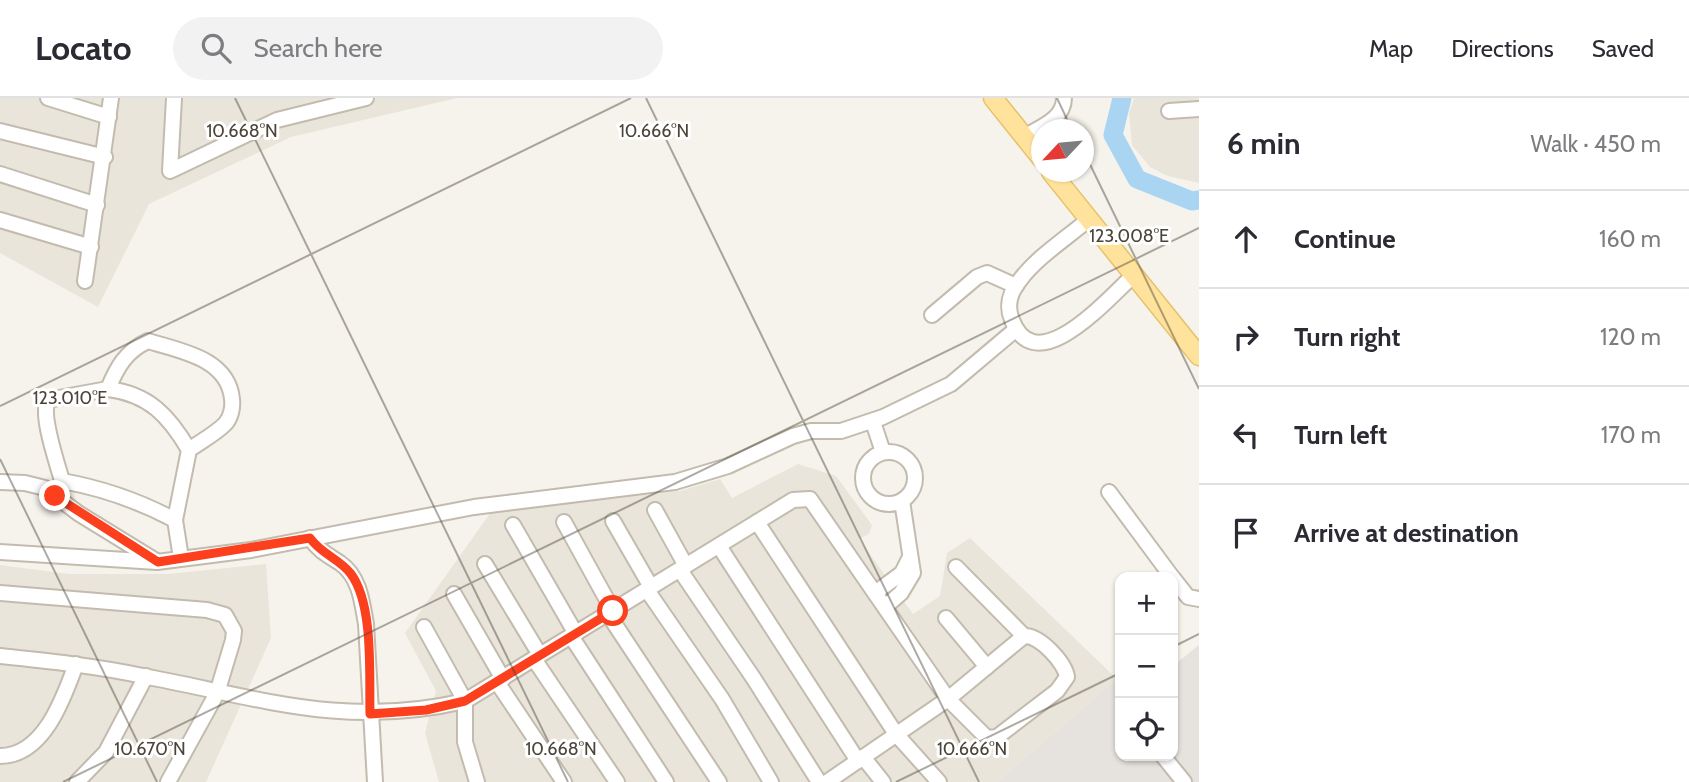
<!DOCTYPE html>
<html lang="en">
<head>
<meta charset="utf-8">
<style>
	:root { --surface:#fff; --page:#f2f2f3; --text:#2b2b33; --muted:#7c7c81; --line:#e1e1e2 }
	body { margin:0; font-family:Cabin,sans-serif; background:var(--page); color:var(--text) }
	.controls { position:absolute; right:21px; bottom:21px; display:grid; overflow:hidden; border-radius:14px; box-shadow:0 2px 5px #0004 }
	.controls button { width:63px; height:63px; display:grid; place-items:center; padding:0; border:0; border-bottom:2px solid var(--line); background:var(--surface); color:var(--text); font:35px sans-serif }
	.compass { position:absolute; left:1031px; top:21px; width:63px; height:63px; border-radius:50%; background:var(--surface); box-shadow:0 2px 5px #0004; rotate:244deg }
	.stop { position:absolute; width:21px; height:21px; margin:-16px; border:5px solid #fc3f1d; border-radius:50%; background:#fff }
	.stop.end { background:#fc3f1d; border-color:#fff; box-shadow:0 2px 7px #0008 }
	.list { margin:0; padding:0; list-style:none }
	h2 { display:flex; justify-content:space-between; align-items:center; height:91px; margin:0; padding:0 28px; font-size:30px }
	h2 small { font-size:23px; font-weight:400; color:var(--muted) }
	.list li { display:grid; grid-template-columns:46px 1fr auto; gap:21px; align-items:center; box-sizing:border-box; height:98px; padding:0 28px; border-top:2px solid var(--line) }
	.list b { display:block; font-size:26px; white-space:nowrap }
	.list em { font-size:23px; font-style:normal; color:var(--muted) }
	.icon { flex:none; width:38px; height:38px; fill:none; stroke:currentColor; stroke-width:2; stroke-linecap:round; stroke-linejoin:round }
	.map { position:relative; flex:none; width:1199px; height:684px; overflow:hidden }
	header { display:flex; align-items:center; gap:42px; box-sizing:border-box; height:98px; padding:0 35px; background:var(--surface); border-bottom:2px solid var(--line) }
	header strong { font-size:33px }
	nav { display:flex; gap:38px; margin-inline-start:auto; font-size:24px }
	.search { width:490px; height:63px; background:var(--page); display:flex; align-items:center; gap:18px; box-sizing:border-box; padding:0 24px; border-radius:38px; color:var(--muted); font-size:26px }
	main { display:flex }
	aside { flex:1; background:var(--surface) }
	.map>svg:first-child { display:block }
</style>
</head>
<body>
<header>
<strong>Locato</strong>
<div class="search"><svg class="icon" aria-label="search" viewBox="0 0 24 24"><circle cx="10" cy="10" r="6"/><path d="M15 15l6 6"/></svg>Search here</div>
<nav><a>Map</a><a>Directions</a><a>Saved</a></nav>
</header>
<main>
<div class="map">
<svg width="1199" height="684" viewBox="0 0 1199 684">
	<rect width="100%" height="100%" fill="#f6f3ec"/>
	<g fill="#eae5da">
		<polygon points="0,0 457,0 291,39 149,106 98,209 0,155"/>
		<polygon points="1134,0 1199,0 1199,85 1168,78 1150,69 1132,47 1129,15"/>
		<polygon points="798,366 836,378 872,427 869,436 859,441 913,516 940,498 947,455 970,440 1117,581 997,684 439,684 425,635 436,593 405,535 491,414 680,393 720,381 732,400"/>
		<polygon points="266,466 271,540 206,684 0,684 0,467 69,476 168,476"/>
	</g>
	<polygon fill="#e6e2dd" points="1199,547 1199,684 997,684 1117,581 1120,585 1120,658 1173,658 1173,568"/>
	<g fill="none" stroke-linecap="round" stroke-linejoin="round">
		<polyline stroke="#a9d4f2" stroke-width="19" points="1122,0 1113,37 1137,81 1192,103 1199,102"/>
		<defs>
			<g id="minor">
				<polyline points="48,0 109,19"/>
				<polyline points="174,0 170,73 277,22 366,0"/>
				<polyline points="1169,13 1199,11"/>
				<polyline points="0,33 105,59"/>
				<path d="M1024 39C1041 29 1064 21 1064 0"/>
				<polyline points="0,76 97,107"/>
				<path d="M1089 121C1067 140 1037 159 1020 182 1010 194 1006 208 1012 222 1036 285 1109 199 1134 177"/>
				<polyline points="0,122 91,149"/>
				<polyline points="85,183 111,0"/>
				<polyline points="932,217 977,179 987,175 1016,188"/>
				<path d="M108 291C149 296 169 318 189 352"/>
				<polyline points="873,324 883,354"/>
				<circle cx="889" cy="380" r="26"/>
				<path d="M62 383C57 364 40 317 48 302L108 291C117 269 126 253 148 243 180 253 228 260 232 301 233 309 231 320 225 326 215 336 200 344 189 352L175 422"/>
				<polyline points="0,384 25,385 45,390 78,415 156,463"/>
				<path d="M59 389 62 383C102 390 139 403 175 422L181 460"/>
				<polyline points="1109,394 1172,479"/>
				<polyline points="655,412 686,468"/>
				<polyline points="613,423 651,489"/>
				<polyline points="564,424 613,513"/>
				<polyline points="757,424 896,636 939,684"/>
				<polyline points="513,427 576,536"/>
				<path d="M310 440C319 453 328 457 340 465 360 479 362 504 366 526L375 684"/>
				<polyline points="719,448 858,663"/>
				<polyline points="0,454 157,464 251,452 474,409 675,384 728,368 793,338 811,333 841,333 883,319 951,286 1015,232"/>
				<polyline points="485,466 540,557"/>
				<path d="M956 469 1024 538C1040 537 1065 565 1067 579L1057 593 997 639 987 640 948 601 1024 538"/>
				<polyline points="680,472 754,581 819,684"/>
				<polyline points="1173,480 1188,499 1199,501"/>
				<polyline points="647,492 722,601 771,684"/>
				<polyline points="0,495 207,512 225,517 234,533 233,542 217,595 168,684"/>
				<polyline points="875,495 902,475 910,459"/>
				<polyline points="454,496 503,581"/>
				<polyline points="885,509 901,495 913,475 902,403"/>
				<polyline points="608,516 719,684"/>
				<polyline points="946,520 987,569"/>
				<polyline points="424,529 465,603 465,644 477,684"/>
				<polyline points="571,538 666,684"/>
				<path d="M0 558C48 563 96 568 143 578 260 600 344 631 465 603L793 402 810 401 948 601 827 684"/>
				<polyline points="534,561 617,684"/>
				<polyline points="497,584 564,684"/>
				<path d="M0 658C44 658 64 599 76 566"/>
				<polyline points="1163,658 1184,684"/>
				<polyline points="863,659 883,684"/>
				<polyline points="77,684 106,654 146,578"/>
			</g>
			<g id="major">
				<polyline points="993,0 1042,61"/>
				<polyline points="1051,74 1199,258"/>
			</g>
		</defs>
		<use href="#minor" stroke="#c2bbae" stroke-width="18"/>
		<use href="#major" stroke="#e6c16a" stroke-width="21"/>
		<use href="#minor" stroke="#fff" stroke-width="14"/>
		<use href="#major" stroke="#ffe39c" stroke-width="18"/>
	</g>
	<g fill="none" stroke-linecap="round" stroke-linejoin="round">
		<path stroke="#fc3f1d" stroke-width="9" d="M55 398 158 464 310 440C321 456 340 461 351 476 374 507 369 578 370 616L426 612 465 603 613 513"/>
	</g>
	<path fill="none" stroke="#4b4439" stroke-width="2" stroke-opacity="0.45" d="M235 0 568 684M646 0 979 684M1057 0 1072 32M1084 54 1199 291M0 308 631 0M0 361 157 684M1173 549 1199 536M63 684 1199 130M896 684 1120 575"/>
	<g font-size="18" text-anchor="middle" fill="#4b4439" stroke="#fff" stroke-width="6" stroke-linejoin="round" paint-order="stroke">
		<text x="242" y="39">10.668°N</text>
		<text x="654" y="39">10.666°N</text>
		<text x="1129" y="144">123.008°E</text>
		<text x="70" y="306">123.010°E</text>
		<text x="150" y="657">10.670°N</text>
		<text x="561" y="657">10.668°N</text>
		<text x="972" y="657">10.666°N</text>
	</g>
</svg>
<div class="controls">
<button>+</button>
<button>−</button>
<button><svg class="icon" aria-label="locate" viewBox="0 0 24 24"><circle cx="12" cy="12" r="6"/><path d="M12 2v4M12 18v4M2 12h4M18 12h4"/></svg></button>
</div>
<svg class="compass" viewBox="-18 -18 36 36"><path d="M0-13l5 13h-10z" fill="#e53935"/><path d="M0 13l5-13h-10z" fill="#7c7c81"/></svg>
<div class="stop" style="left:613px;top:513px"></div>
<div class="stop end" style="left:55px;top:398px"></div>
</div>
<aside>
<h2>6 min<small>Walk · 450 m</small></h2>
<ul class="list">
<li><svg class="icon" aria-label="ahead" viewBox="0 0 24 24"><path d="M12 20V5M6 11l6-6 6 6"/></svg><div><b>Continue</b></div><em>160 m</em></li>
<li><svg class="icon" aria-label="right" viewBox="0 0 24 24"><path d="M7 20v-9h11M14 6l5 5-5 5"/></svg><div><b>Turn right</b></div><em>120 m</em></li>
<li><svg class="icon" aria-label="left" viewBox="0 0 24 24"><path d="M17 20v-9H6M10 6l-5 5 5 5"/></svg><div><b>Turn left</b></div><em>170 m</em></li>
<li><svg class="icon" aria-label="arrive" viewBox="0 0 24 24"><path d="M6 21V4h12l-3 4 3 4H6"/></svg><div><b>Arrive at destination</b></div></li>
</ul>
</aside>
</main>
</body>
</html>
